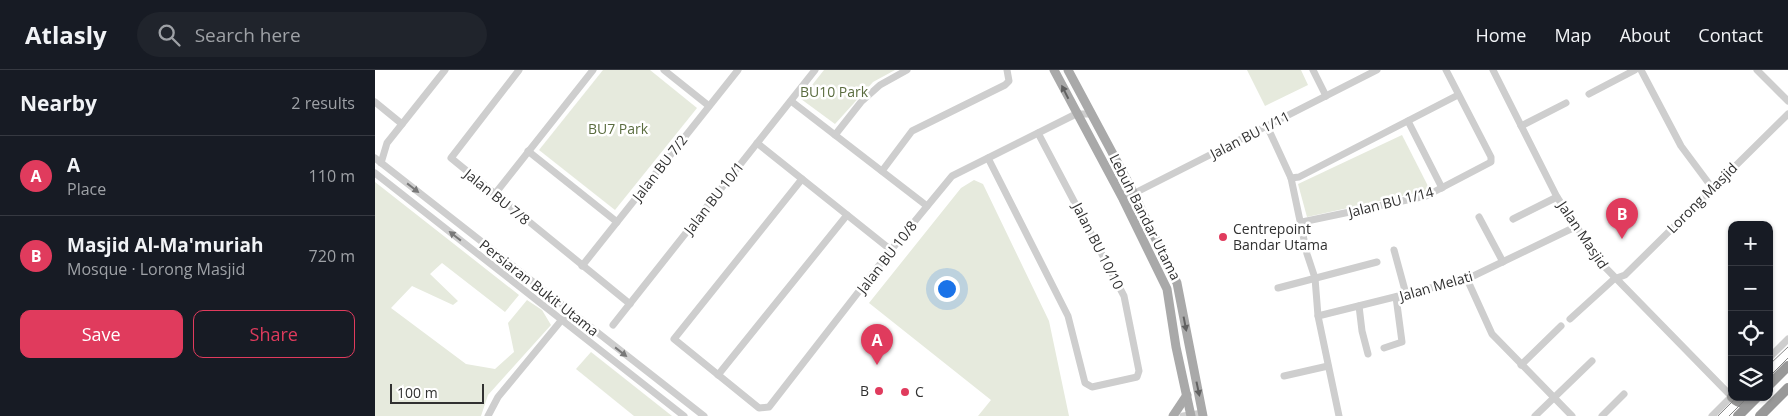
<!DOCTYPE html>
<html lang="en">
<head>
<meta charset="utf-8">
<style>
	:root { --surface:#171b24; --page:#20242c; --text:#f1f3f6; --muted:#9ea1a6; --line:#363941; --accent:#e03b5d }
	body { margin:0; font-family:"Open Sans",sans-serif; background:var(--page); color:var(--text) }
	.controls { position:absolute; right:15px; bottom:15px; display:grid; overflow:hidden; border-radius:10px; box-shadow:0 1px 4px #0004 }
	.controls button { width:45px; height:45px; display:grid; place-items:center; padding:0; border:0; border-bottom:1px solid var(--line); background:var(--surface); color:var(--text); font:25px sans-serif }
	.scale { position:absolute; left:15px; bottom:12px; width:94px; box-sizing:border-box; padding-left:5px; border:2px solid #313131; border-top:0; font-size:14px; line-height:18px; white-space:nowrap; color:#313131; -webkit-text-stroke:4px #fff; paint-order:stroke }
	.you { position:absolute; left:571px; top:218px; width:18px; height:18px; margin:-12px; border:4px solid #fff; border-radius:50%; background:#1a73e8; box-shadow:0 0 0 8px #1a73e833 }
	.badge { display:grid; place-items:center; width:32px; height:32px; border-radius:50%; background:var(--accent); color:#fff; font-size:16px; font-weight:700 }
	.pin { position:absolute; translate:-50% -41px; filter:drop-shadow(0 1px 2px #0008) }
	.pin::after { content:''; position:absolute; top:26px; width:18px; height:15px; background:inherit; clip-path:polygon(0 0,100% 0,50% 100%) }
	.list { margin:0; padding:0; list-style:none }
	h2 { display:flex; justify-content:space-between; align-items:center; height:65px; margin:0; padding:0 20px; font-size:21px }
	h2 small { font-size:16px; font-weight:400; color:var(--muted) }
	.list li { display:grid; grid-template-columns:32px 1fr auto; gap:15px; align-items:center; box-sizing:border-box; height:80px; padding:0 20px; border-top:1px solid var(--line) }
	.list b { display:block; font-size:19px; white-space:nowrap }
	.list p { margin:0; font-size:16px; white-space:nowrap; color:var(--muted) }
	.list em { font-size:16px; font-style:normal; color:var(--muted) }
	.actions { display:flex; gap:10px; padding:15px 20px }
	.actions a { flex:1; padding:11px 0; border:1px solid var(--accent); border-radius:10px; text-align:center; font-size:18px; color:var(--accent) }
	.actions .main { background:var(--accent); color:#fff }
	.icon { flex:none; width:28px; height:28px; fill:none; stroke:currentColor; stroke-width:2; stroke-linecap:round; stroke-linejoin:round }
	.map { position:relative; flex:none; width:1413px; height:346px; overflow:hidden }
	header { display:flex; align-items:center; gap:30px; box-sizing:border-box; height:70px; padding:0 25px; background:var(--surface); border-bottom:1px solid var(--line) }
	header strong { font-size:24px }
	nav { display:flex; gap:28px; margin-inline-start:auto; font-size:18px }
	.search { width:350px; height:45px; background:var(--page); display:flex; align-items:center; gap:12px; box-sizing:border-box; padding:0 18px; border-radius:28px; color:var(--muted); font-size:19px }
	main { display:flex }
	aside { flex:1; background:var(--surface) }
	.map>svg:first-child { display:block }
</style>
</head>
<body>
<header>
<strong>Atlasly</strong>
<div class="search"><svg class="icon" aria-label="search" viewBox="0 0 24 24"><circle cx="10" cy="10" r="6"/><path d="M15 15l6 6"/></svg>Search here</div>
<nav><a>Home</a><a>Map</a><a>About</a><a>Contact</a></nav>
</header>
<main>
<aside>
<h2>Nearby<small>2 results</small></h2>
<ul class="list">
<li><span class="badge">A</span><div><b>A</b><p>Place</p></div><em>110 m</em></li>
<li><span class="badge">B</span><div><b>Masjid Al-Ma'muriah</b><p>Mosque · Lorong Masjid</p></div><em>720 m</em></li>
</ul>
<div class="actions"><a class="main">Save</a><a>Share</a></div>
</aside>
<div class="map">
<svg width="1413" height="346" viewBox="0 0 1413 346">
	<rect width="100%" height="100%" fill="#fff"/>
	<g fill="#e6eadd">
		<polygon points="228,0 275,0 322,38 240,140 164,80"/>
		<polygon points="449,0 520,0 498,12 460,54 426,29"/>
		<polygon points="872,0 926,0 933,15 890,36"/>
		<polygon points="1027,65 1055,120 932,147 923,114"/>
		<polygon points="599,110 608,114 674,251 694,346 603,346 616,330 494,233 586,118"/>
		<polygon points="0,112 144,225 130,242 67,193 55,204 83,231 78,235 37,216 16,238 91,294 120,299 139,282 133,253 152,230 167,240 176,255 113,325 106,346 0,346"/>
		<polygon points="216,282 297,346 259,346 201,299"/>
	</g>
	<g fill="none" stroke-linecap="round" stroke-linejoin="round">
		<g stroke="#cecece" stroke-width="7">
			<polyline points="144,0 76,88 255,234"/>
			<polyline points="289,0 334,36"/>
			<polyline points="938,0 951,26"/>
			<polyline points="1118,0 1182,127 1225,192 1356,326"/>
			<polyline points="1266,0 1306,76 1338,119"/>
			<polyline points="1382,0 1413,31"/>
			<polyline points="1214,24 1260,0"/>
			<polyline points="416,31 552,136"/>
			<polyline points="0,32 27,54"/>
			<polyline points="1033,51 1067,118"/>
			<polyline points="892,56 916,108 932,184 940,208 943,246 964,346"/>
			<polyline points="1146,56 1191,33"/>
			<polyline points="460,65 486,32 505,15 532,0"/>
			<polyline points="382,73 516,180"/>
			<polyline points="153,81 242,152"/>
			<polyline points="0,88 329,346"/>
			<polyline points="613,88 693,246 710,313 717,317 762,307 764,301 749,226 663,63"/>
			<polyline points="6,93 12,73 70,0"/>
			<polyline points="507,101 537,61 630,15 634,11 632,0"/>
			<polyline points="0,103 309,346"/>
			<polyline points="916,108 924,107 1083,25"/>
			<polyline points="427,109 299,269 384,338 394,337 516,180 577,106 701,44 716,44"/>
			<polyline points="119,125 218,0"/>
			<polyline points="748,129 1002,0"/>
			<polyline points="1104,147 1128,192"/>
			<polyline points="1138,149 1182,127"/>
			<polyline points="927,152 1051,126 1116,92 1116,87 1071,0"/>
			<polyline points="1019,180 1031,224"/>
			<polyline points="207,196 363,0"/>
			<polyline points="1092,209 1117,264 1197,346"/>
			<polyline points="903,218 1002,192"/>
			<polyline points="984,236 987,261 993,284"/>
			<polyline points="943,246 1092,209 1200,157"/>
			<polyline points="1195,249 1239,209 1250,205 1413,44"/>
			<polyline points="238,255 440,0"/>
			<polyline points="1009,278 1027,272 1021,227"/>
			<polyline points="1394,288 1413,269"/>
			<polyline points="1146,295 1186,256"/>
			<polyline points="343,305 472,145"/>
			<polyline points="909,306 953,296"/>
			<polyline points="113,346 123,327 194,241"/>
			<polyline points="808,346 828,343"/>
			<polyline points="1160,346 1217,291"/>
			<polyline points="1227,346 1249,324"/>
			<polyline points="1337,346 1357,326"/>
		</g>
		<g stroke="#a9a9a9" stroke-width="9">
			<polyline points="679,0 748,129 792,219 801,277 816,346"/>
			<polyline points="693,0 753,112 802,213 828,346"/>
			<polyline points="798,346 812,325"/>
		</g>
		<g stroke="#989898" stroke-width="10">
			<polyline points="1394,315 1413,296"/>
			<path d="M1357 327C1365 335 1370 334 1378 328"/>
			<polyline points="1363,346 1382,327"/>
			<polyline points="1385,346 1413,318"/>
		</g>
		<g stroke="#868686" stroke-width="1">
			<polyline points="1394,295 1413,277"/>
			<polyline points="1394,307 1413,288"/>
			<polyline points="1343,346 1362,327"/>
			<polyline points="1354,346 1373,327"/>
		</g>
	</g>
	<defs><path id="oneway-solid" d="M-6-.8H1V-3.2L6.5 0L1 3.2V.8H-6Z" transform="scale(1.25)"/></defs>
	<g fill="#616161">
		<use href="#oneway-solid" transform="translate(690 22) rotate(-117)"/>
		<use href="#oneway-solid" transform="translate(810 254) rotate(79)"/>
		<use href="#oneway-solid" transform="translate(823 319) rotate(78)"/>
	</g>
	<g fill="#787878">
		<use href="#oneway-solid" transform="translate(38 118) rotate(38)"/>
		<use href="#oneway-solid" transform="translate(80 166) rotate(-142)"/>
		<use href="#oneway-solid" transform="translate(246 282) rotate(38)"/>
	</g>
	<g fill="#e03b5d" stroke="#fff" stroke-width="2">
		<circle cx="848" cy="167" r="5"/>
		<circle cx="504" cy="321" r="5"/>
		<circle cx="530" cy="322" r="5"/>
	</g>
	<g text-anchor="middle" stroke-width="5" stroke-linejoin="round" paint-order="stroke">
		<g font-size="14" fill="#5a6c3f" stroke="#fff">
			<text x="459" y="27">BU10 Park</text>
			<text x="243" y="64">BU7 Park</text>
		</g>
		<g font-size="14" fill="#313131" stroke="#fff">
			<text transform="translate(875 65) rotate(-27)" y="5">Jalan BU 1/11</text>
			<text transform="translate(285 98) rotate(-52)" y="5">Jalan BU 7/2</text>
			<text transform="translate(122 127) rotate(39)" y="5">Jalan BU 7/8</text>
			<text transform="translate(339 128) rotate(-52)" y="5">Jalan BU 10/1</text>
			<text transform="translate(1327 128) rotate(-45)" y="5">Lorong Masjid</text>
			<text transform="translate(1016 132) rotate(-14)" y="5">Jalan BU 1/14</text>
			<text transform="translate(770 147) rotate(63)" y="5">Lebuh Bandar Utama</text>
			<text transform="translate(1208 165) rotate(56)" y="5">Jalan Masjid</text>
			<text transform="translate(723 176) rotate(63)" y="5">Jalan BU 10/10</text>
			<text transform="translate(512 187) rotate(-52)" y="5">Jalan BU 10/8</text>
			<text transform="translate(1061 216) rotate(-16)" y="5">Jalan Melati</text>
			<text transform="translate(164 218) rotate(38)" y="5">Persiaran Bukit Utama</text>
		</g>
		<g font-size="14" fill="#313131" stroke="#fff" text-anchor="start">
			<text x="858" y="164">Centrepoint<tspan x="858" dy="16">Bandar Utama</tspan></text>
			<text x="494" y="326" text-anchor="end">B</text>
			<text x="540" y="327">C</text>
		</g>
	</g>
</svg>
<div class="controls">
<button>+</button>
<button>−</button>
<button><svg class="icon" aria-label="locate" viewBox="0 0 24 24"><circle cx="12" cy="12" r="6"/><path d="M12 2v4M12 18v4M2 12h4M18 12h4"/></svg></button>
<button><svg class="icon" aria-label="layers" viewBox="0 0 24 24"><path d="M12 4l9 5-9 5-9-5zM3 14l9 5 9-5"/></svg></button>
</div>
<div class="scale">100 m</div>
<div class="you"></div>
<div class="pin badge" style="left:502px;top:295px">A</div>
<div class="pin badge" style="left:1247px;top:169px">B</div>
</div>
</main>
</body>
</html>
